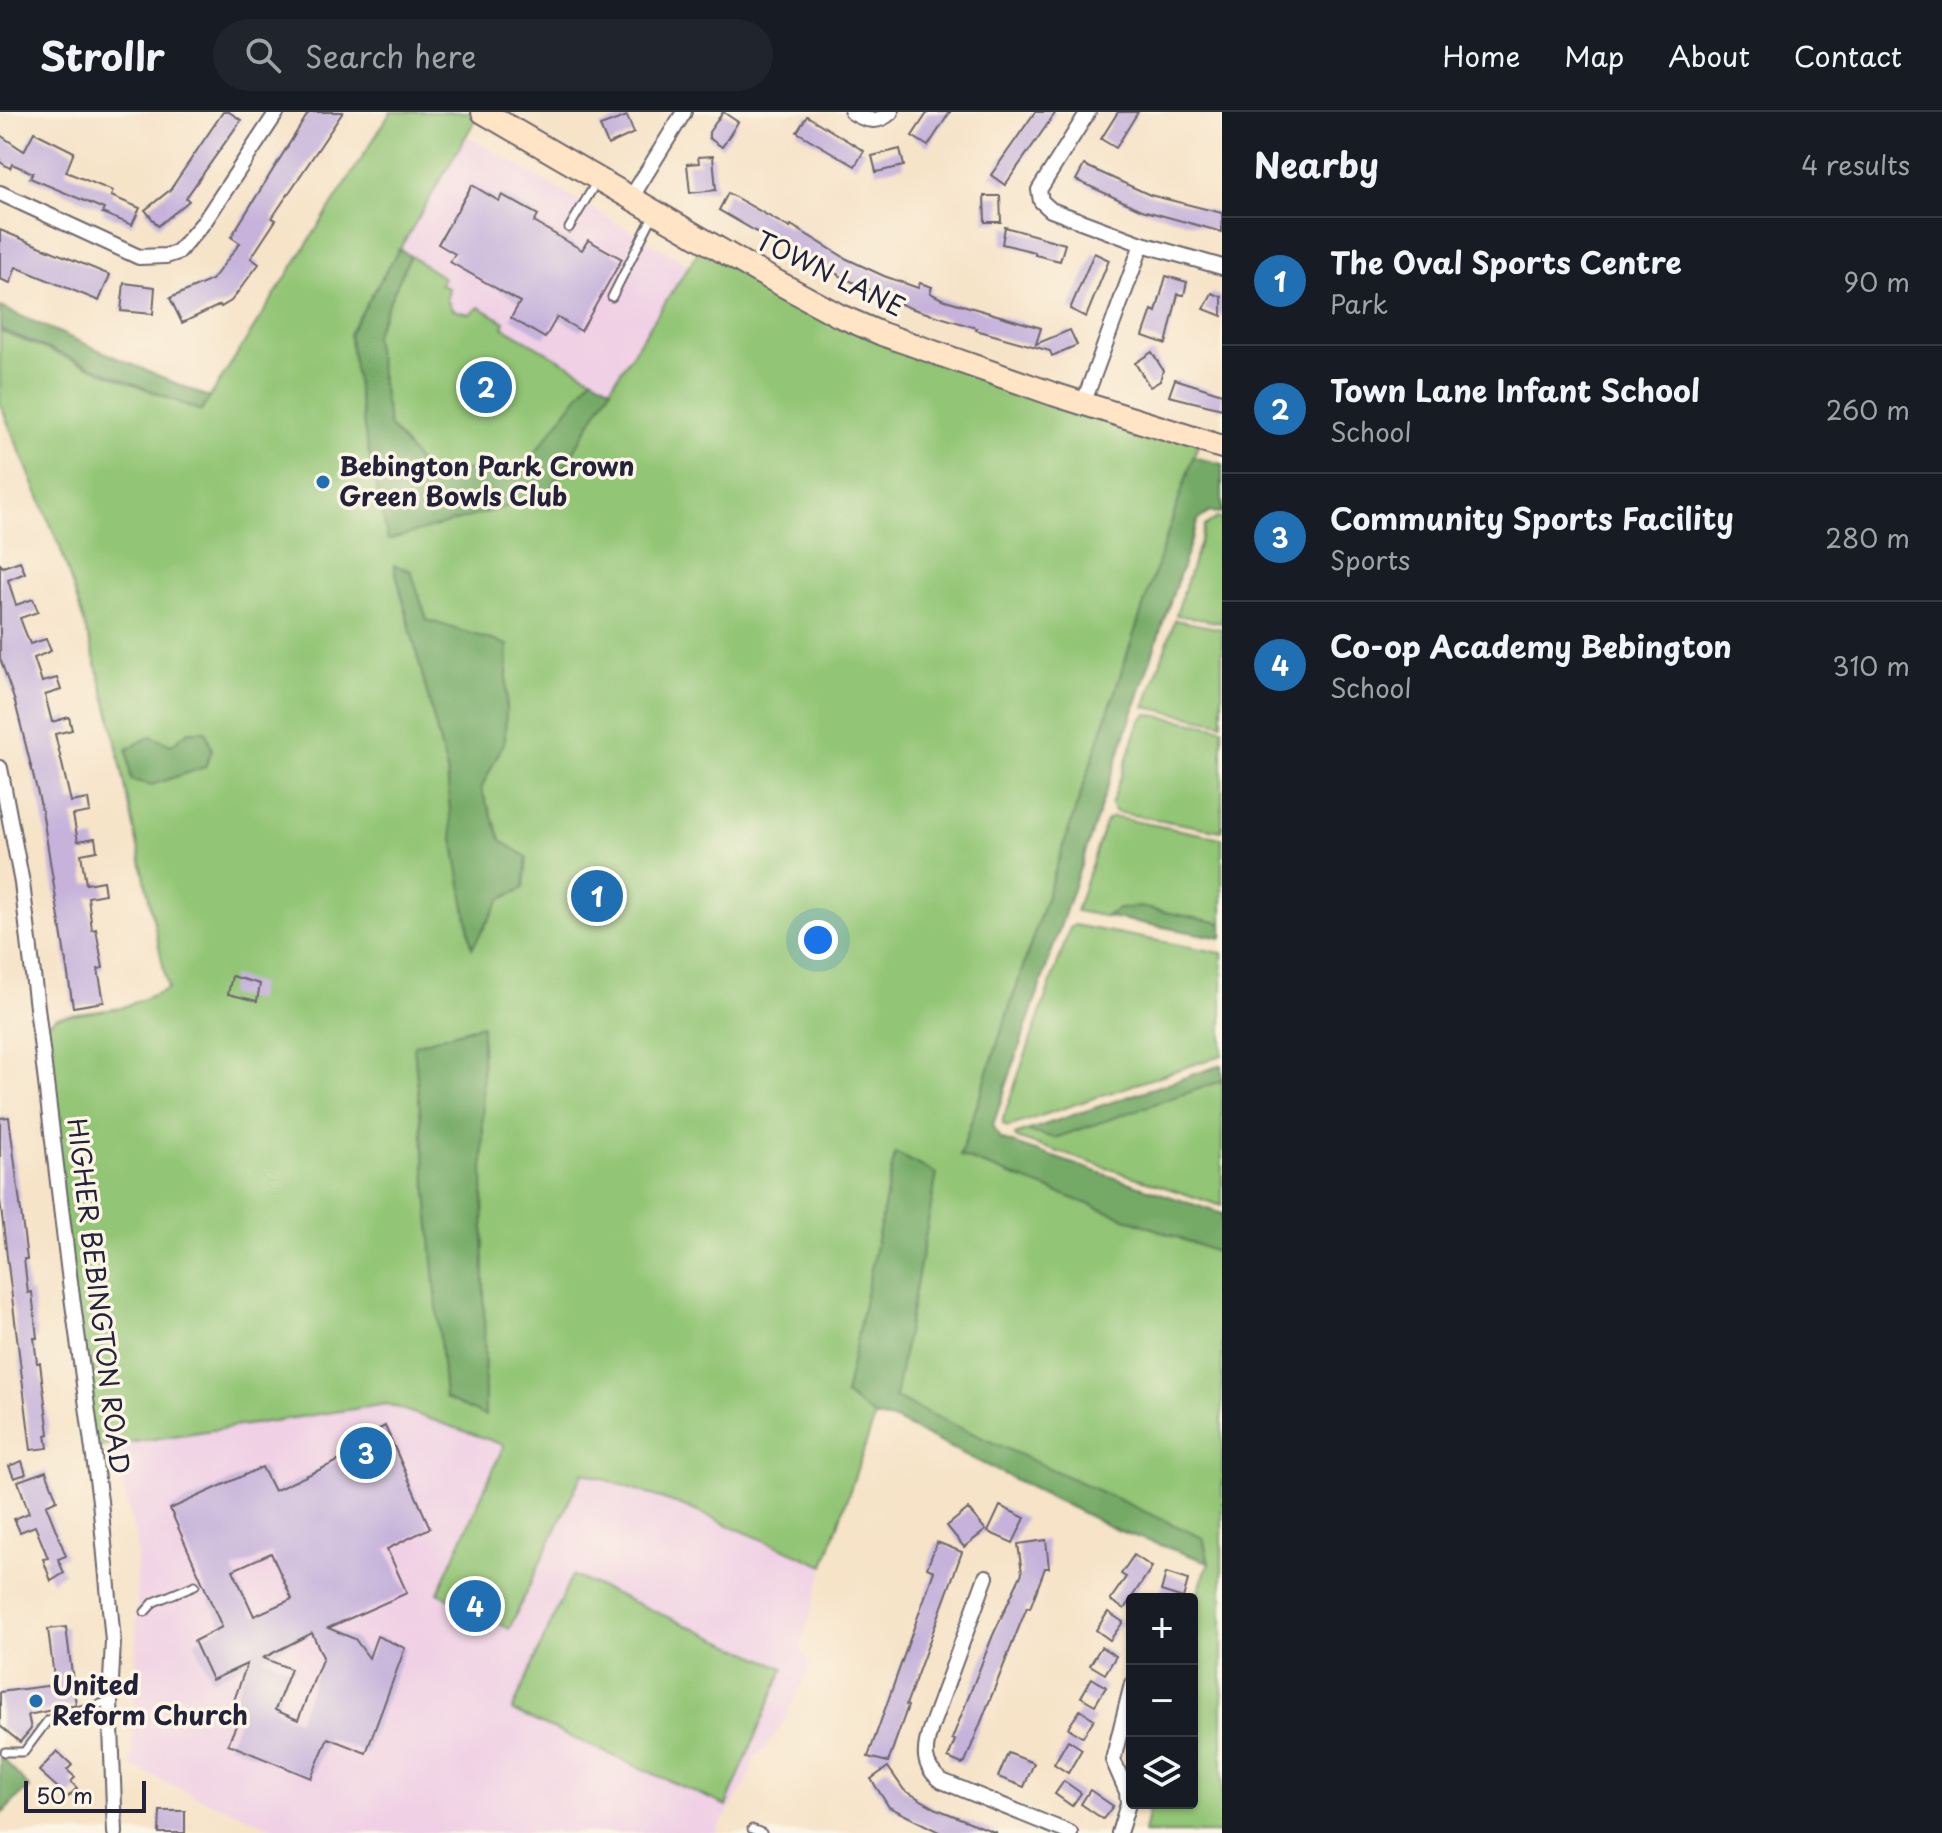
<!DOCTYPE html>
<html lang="en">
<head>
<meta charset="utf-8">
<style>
	:root { --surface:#171b24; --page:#20242c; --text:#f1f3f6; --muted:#9ea1a6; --line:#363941; --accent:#1f6fb2 }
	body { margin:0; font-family:"Playpen Sans",sans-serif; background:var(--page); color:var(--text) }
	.controls { position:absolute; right:24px; bottom:24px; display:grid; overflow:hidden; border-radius:8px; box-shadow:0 2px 6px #0004 }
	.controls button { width:72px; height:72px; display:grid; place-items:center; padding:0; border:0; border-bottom:2px solid var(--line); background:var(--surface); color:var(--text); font:40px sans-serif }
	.scale { position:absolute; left:24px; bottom:20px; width:122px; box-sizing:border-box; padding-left:8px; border:4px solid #22223b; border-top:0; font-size:22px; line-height:28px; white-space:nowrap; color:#22223b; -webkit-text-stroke:6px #fcf5e5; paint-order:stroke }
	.you { position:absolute; left:818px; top:828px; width:28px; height:28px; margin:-20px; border:6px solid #fff; border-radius:50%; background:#1a73e8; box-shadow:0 0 0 12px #1a73e833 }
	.badge { display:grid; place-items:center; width:52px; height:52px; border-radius:50%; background:var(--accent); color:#fff; font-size:26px; font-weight:700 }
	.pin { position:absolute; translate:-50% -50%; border:4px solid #fff; box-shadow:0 2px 8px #0006 }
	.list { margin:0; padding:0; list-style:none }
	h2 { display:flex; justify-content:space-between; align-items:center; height:104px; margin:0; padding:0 32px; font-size:34px }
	h2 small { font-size:26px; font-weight:400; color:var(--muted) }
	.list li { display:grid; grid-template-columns:52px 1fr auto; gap:24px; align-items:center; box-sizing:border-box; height:128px; padding:0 32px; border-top:2px solid var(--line) }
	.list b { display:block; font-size:30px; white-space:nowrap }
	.list p { margin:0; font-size:26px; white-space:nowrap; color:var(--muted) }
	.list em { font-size:26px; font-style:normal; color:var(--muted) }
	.icon { flex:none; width:44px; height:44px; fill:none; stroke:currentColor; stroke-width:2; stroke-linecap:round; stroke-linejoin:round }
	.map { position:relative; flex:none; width:1222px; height:1721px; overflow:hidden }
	header { display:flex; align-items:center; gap:48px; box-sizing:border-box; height:112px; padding:0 40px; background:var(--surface); border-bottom:2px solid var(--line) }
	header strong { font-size:38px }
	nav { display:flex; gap:44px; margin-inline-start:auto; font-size:28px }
	.search { width:560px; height:72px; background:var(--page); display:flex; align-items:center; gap:20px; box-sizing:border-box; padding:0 28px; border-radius:44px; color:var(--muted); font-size:30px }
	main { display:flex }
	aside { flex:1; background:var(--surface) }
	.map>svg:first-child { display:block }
</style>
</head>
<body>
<header>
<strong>Strollr</strong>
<div class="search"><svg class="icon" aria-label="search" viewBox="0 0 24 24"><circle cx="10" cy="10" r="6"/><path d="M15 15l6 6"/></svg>Search here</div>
<nav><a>Home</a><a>Map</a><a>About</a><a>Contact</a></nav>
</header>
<main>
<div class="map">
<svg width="1222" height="1721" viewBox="0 0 1222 1721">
	<rect width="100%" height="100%" fill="#fcf5e5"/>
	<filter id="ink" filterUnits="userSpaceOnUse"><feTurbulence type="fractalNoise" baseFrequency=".0125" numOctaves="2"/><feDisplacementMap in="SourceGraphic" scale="16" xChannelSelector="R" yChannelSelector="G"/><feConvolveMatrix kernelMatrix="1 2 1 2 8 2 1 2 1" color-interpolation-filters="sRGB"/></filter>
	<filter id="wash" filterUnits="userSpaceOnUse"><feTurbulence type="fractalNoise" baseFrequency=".006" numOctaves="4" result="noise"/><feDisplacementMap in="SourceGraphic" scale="32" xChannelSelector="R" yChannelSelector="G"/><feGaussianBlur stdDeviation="1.8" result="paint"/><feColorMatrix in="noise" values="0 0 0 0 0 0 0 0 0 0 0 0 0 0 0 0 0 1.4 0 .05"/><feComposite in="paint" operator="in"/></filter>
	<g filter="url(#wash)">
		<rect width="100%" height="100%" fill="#f6e3c8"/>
		<g fill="#f0d0e5">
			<polygon points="467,24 689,153 548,383 349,222"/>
			<polygon points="387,1292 684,1394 824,1454 801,1535 811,1554 784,1610 764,1638 756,1643 746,1671 715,1721 286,1721 198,1685 131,1654 136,1555 137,1432 119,1359 116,1333"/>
		</g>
		<g fill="#92c575" stroke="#5a7458" stroke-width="2">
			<polygon points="391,0 480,0 400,137 444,166 440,172 449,176 447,188 453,198 470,202 479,195 505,210 503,215 610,276 705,129 838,203 1199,329 960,1044 1222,1142 1222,1721 1144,1721 1150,1691 1192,1691 1192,1495 1209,1450 1117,1418 895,1308 875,1305 824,1454 684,1394 583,1360 509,1517 438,1481 504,1333 387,1292 93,1336 41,918 56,905 121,896 168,877 110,602 83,507 60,435 0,292 0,219 201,299"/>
			<polygon points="1217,406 1222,407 1222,511 1176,503 1205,414"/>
			<polygon points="1175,508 1222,517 1222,611 1145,595"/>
			<polygon points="1147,602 1222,616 1222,719 1116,700 1111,693 1140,609"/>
			<polygon points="1112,705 1222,726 1222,826 1076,799 1106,709"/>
			<polygon points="1074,813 1222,841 1222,943 1008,1015 1003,1012 1003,1007 1070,816"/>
			<polygon points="1222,953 1222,1094 1016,1026 1015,1023"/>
			<polygon points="572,1463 784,1556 726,1694 512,1599"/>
		</g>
		<g fill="#75aa66" stroke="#4c6650" stroke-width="2">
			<polygon points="399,137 410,144 374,224 389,313 426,359 499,357 516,366 592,265 611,276 548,383 388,428 366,328 349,222"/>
			<polygon points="0,195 210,286 201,299 0,217"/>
			<polygon points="1193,345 1222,352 1222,401 1210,400 1198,408 993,1013 1000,1027 1222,1102 1222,1142 960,1044"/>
			<polygon points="394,453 411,459 427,508 508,533 505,628 481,677 502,729 527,745 524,776 501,787 472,836 451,715 447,659"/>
			<polygon points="189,619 206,619 212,638 205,655 152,673 131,668 127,637 151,624 171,633"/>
			<polygon points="1140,795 1222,811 1222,826 1105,804 1119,797"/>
			<polygon points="482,913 485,1304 445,1286 414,933"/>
			<polygon points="1222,953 1222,969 1055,1026 1026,1019"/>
			<polygon points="895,1041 937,1062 895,1286 1203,1426 1209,1450 1117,1418 895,1308 875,1305 845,1283"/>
			<polygon points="0,1643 30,1677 22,1681 0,1704"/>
		</g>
		<g id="blocks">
			<g fill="#c6b2db" fill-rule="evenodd">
				<polygon points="223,0 229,0 241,8 186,86 189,89 158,114 145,98 170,78"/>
				<polygon points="309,0 343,0 272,106 276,108 251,146 259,152 231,189 221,195 220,193 182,211 170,186 212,168 227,148 240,131 231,125"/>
				<polygon points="723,0 738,10 722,35 709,26 709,20"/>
				<polygon points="928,0 950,0 928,34 912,24"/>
				<polygon points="1035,0 1056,0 1005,73 991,63"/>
				<polygon points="1118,0 1138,0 1116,36 1101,27"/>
				<polygon points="627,4 634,21 608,33 600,14"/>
				<polygon points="807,4 864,39 855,54 797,20"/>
				<polygon points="34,20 74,40 66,60 113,79 111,84 140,96 132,113 102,101 104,97 30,66 33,61 12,52 10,56 0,50 0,23 24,39"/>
				<polygon points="900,37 904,54 876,60 872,44"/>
				<polygon points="713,44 716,78 690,81 687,52 699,51 698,45"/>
				<polygon points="1084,53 1150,83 1222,101 1222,120 1142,98 1076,68"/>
				<polygon points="472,73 499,89 502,83 538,103 534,110 582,138 588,128 622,147 581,219 557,205 545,226 511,206 520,190 450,150 455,142 438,132"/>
				<polygon points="728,81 790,116 791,113 847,147 884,164 918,176 920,171 932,175 930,181 942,187 1041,216 1036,232 1070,218 1077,233 1052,244 1050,239 976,218 977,216 910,196 846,167 776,127 774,130 719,98"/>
				<polygon points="984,84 1000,84 1001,110 985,110"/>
				<polygon points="1005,115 1065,132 1060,149 1035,143 1035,140 1002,132"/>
				<polygon points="0,118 110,163 99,189 16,155 10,171 0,167"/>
				<polygon points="1094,141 1109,148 1086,205 1070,197"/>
				<polygon points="1166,164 1187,170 1184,183 1178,182 1166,232 1143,224 1152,198 1156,200"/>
				<polygon points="124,171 155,175 153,202 121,199"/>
				<polygon points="1212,181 1222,185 1222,204 1204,197"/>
				<polygon points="1152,240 1163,258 1160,269 1150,275 1135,251"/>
				<polygon points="1175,267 1222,282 1222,297 1169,284"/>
				<polygon points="20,449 25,461 8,468 16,493 33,487 38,500 20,506 30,532 46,527 51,539 34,546 42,570 57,566 61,578 45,583 52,610 69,605 72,618 55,622 71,690 88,687 90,700 73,703 78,729 95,726 97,739 81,742 86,772 103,769 105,782 88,785 92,818 96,817 103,856 98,857 104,890 73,895 42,698 15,590 0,546 0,452 3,455"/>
				<polygon points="232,864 260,872 257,889 228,882"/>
				<polygon points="9,1005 27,1147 24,1147 28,1181 32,1180 37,1226 34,1226 37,1251 40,1251 49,1322 46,1323 48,1336 31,1338 0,1088 0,1006"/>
				<path d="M385 1314 430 1416 387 1437 407 1481 328 1516 355 1527 369 1546 377 1524 405 1536 366 1641 328 1626 311 1666 228 1632 241 1602 231 1597 247 1552 212 1568 194 1529 222 1515 170 1397 262 1355 274 1379 364 1337 359 1328ZM271 1441 292 1487 254 1504 233 1458ZM312 1521 323 1545 298 1608 275 1598 291 1557 263 1546Z"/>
				<polygon points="22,1349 26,1362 14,1366 9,1354"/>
				<polygon points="46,1359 57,1388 46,1393 66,1444 58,1447 64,1461 51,1469 43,1447 48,1446 35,1414 20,1420 14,1407 29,1401 18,1369"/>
				<polygon points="1000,1394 1025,1406 1013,1431 988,1420"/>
				<polygon points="968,1397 986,1418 964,1435 947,1414"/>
				<polygon points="1046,1428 1049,1456 1045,1456 1030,1496 1027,1495 965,1650 962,1652 948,1646 955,1628 952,1627 993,1523 1022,1461 1018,1432"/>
				<polygon points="937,1430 962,1440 906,1593 908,1594 888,1650 868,1645 934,1459 927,1456"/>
				<polygon points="1134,1443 1152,1455 1124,1497 1110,1488 1126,1465 1121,1462"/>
				<polygon points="1166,1461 1188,1468 1183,1486 1161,1479"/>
				<polygon points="1108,1500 1123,1510 1110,1528 1096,1518"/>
				<polygon points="66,1515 76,1593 28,1603 31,1617 20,1630 0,1614 0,1580 55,1573 48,1517"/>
				<polygon points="1101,1535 1116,1544 1105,1562 1090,1553"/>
				<polygon points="1092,1566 1106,1575 1095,1593 1081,1585"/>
				<polygon points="1080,1598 1094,1607 1083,1625 1068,1616"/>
				<polygon points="1068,1628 1082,1637 1068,1661 1054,1652"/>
				<polygon points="57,1639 72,1653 67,1658 75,1665 71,1670 77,1676 68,1685 39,1659"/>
				<polygon points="1008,1641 1034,1651 1024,1675 998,1665"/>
				<polygon points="888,1655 904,1678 937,1697 997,1721 941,1721 889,1695 871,1667"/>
				<polygon points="1064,1669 1081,1681 1072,1694 1055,1682"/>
				<polygon points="1090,1678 1113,1694 1103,1707 1081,1692"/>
				<polygon points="160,1699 185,1699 185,1721 159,1721"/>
			</g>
		</g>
	</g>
	<g filter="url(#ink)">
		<use href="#blocks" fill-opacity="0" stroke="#6c666c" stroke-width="2"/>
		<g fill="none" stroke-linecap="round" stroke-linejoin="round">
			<defs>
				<g id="lane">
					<polyline points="569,116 597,69"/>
					<polyline points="612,185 654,102"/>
					<polyline points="145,1500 154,1490 195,1473"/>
					<polyline points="5,1640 24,1640 48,1608 110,1589"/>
					<polyline points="752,1717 762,1721"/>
				</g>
				<g id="street">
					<path d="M852 0C866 9 878 12 891 0"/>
					<polyline points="0,81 139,145 166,144 178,140 204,110 277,0"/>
					<polyline points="631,86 684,0"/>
					<polyline points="1142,132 1222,155"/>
					<polyline points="1083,292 1142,132 1051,98 1041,89 1039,78 1088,0"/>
					<polyline points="0,656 22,771 70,1170 100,1389 113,1529 110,1589 115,1721"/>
					<path d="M986 1465 931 1615C924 1637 921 1654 942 1669L1070 1721"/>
					<polyline points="1119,1721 1128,1692 1127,1680 1113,1648 1132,1572"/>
				</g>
				<polyline id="secondary" points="483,0 755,158 838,203 882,222 1053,282 1222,335"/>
			</defs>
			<use href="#lane" stroke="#6c666c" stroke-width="11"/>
			<use href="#street" stroke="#6c666c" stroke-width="18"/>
			<use href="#secondary" stroke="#6c666c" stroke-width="26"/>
			<use href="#lane" stroke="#fff" stroke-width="7"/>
			<use href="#street" stroke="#fff" stroke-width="14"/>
			<use href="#secondary" stroke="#ffe4c6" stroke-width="22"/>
		</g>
	</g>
	<g fill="#1f6fb2" stroke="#fcf5e5" stroke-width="3">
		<circle cx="323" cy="370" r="8"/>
		<circle cx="36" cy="1589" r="8"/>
	</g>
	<g text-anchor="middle" stroke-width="7" stroke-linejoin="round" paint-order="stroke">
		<g font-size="26" fill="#22223b" stroke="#fcf5e5">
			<text transform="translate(830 162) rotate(26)" y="9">TOWN LANE</text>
			<text transform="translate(98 1184) rotate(83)" y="9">HIGHER BEBINGTON ROAD</text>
		</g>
		<g font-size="26" font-weight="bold" fill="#22223b" stroke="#fcf5e5" text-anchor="start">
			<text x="339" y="364">Bebington Park Crown<tspan x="339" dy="30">Green Bowls Club</tspan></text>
			<text x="52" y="1583">United<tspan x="52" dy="30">Reform Church</tspan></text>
		</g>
	</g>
</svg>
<div class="controls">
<button>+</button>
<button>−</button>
<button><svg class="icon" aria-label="layers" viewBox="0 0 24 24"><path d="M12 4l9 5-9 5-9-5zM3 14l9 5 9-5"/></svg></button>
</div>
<div class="scale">50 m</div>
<div class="you"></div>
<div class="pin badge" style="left:597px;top:784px">1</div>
<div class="pin badge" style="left:486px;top:275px">2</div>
<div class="pin badge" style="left:366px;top:1341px">3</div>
<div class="pin badge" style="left:475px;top:1494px">4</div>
</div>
<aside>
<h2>Nearby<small>4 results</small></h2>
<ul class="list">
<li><span class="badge">1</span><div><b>The Oval Sports Centre</b><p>Park</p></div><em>90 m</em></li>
<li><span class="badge">2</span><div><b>Town Lane Infant School</b><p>School</p></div><em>260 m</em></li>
<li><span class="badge">3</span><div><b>Community Sports Facility</b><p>Sports</p></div><em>280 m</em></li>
<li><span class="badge">4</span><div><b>Co-op Academy Bebington</b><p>School</p></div><em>310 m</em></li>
</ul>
</aside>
</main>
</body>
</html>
